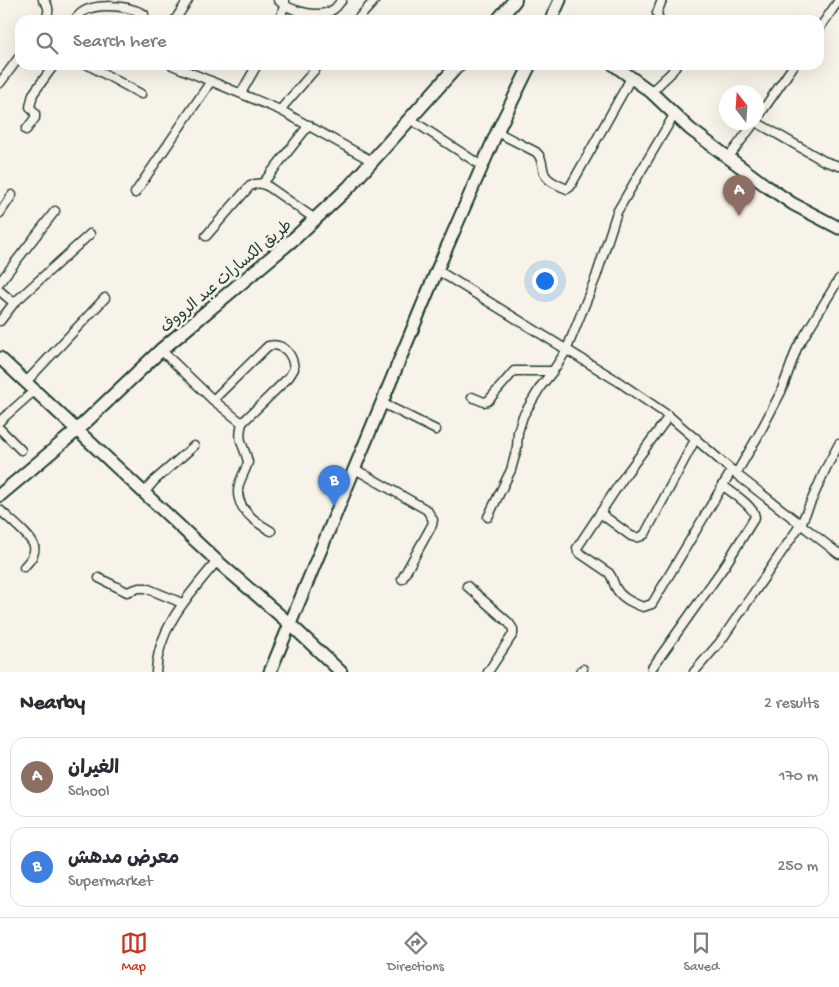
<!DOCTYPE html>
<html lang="en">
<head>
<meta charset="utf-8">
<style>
	:root { --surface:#fff; --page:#f7f7f7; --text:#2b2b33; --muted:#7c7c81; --line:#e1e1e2; --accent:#c8321e }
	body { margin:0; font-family:"Gochi Hand","Playpen Sans Arabic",sans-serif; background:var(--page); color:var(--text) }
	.compass { position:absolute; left:719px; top:85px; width:45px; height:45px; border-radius:50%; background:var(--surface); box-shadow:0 5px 20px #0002; rotate:343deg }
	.you { position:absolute; left:544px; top:280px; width:18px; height:18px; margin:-12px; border:4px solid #fff; border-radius:50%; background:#1a73e8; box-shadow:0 0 0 8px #1a73e833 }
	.badge { display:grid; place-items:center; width:32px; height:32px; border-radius:50%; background:var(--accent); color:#fff; font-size:16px; font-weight:700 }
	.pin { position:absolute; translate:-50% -41px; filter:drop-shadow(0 1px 2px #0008) }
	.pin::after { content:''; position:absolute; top:26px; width:18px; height:15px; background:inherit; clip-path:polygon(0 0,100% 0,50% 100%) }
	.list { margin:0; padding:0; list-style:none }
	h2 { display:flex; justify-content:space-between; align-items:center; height:65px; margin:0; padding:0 20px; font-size:21px }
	h2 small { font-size:16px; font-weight:400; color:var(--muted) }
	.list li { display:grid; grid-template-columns:32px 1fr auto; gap:15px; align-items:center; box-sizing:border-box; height:80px; margin:0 10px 10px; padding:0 10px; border:1px solid var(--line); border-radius:15px }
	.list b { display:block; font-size:19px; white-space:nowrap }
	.list p { margin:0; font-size:16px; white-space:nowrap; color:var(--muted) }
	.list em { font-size:16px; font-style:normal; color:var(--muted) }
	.icon { flex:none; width:28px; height:28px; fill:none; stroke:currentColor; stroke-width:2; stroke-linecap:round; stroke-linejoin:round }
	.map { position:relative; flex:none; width:839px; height:672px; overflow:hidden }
	.search { position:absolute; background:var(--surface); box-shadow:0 5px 20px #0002; left:15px; right:15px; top:15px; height:55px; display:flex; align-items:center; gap:12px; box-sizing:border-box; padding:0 18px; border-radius:15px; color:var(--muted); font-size:19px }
	.sheet { height:245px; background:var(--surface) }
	nav { display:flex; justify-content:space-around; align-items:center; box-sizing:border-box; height:70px; border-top:1px solid var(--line); background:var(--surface); font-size:14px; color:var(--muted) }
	nav a { display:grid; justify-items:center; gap:2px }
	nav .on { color:var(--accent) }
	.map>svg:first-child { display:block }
</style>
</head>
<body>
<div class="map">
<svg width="839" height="672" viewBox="0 0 839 672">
	<rect width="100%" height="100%" fill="#f7f3e8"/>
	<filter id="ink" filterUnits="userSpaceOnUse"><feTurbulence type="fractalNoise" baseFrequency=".02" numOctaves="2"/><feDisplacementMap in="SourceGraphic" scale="10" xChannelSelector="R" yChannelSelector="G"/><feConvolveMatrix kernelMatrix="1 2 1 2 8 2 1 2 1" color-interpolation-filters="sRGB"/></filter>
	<g filter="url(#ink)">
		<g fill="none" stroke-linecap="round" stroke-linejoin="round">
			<defs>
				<g id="street">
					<path d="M43 0C50 6 49 12 46 20"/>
					<path d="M278 0C290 11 319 20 334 9 337 7 339 3 342 0"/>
					<path d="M75 20C86 0 126 5 144 14"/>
					<polyline points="175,20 188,0"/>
					<polyline points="280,20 285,2"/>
					<polyline points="357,20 375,0"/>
					<polyline points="659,20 657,13 662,0"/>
					<polyline points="819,29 839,0"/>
					<polyline points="88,65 141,94"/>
					<polyline points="172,65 280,110 372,161"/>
					<polyline points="0,83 20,56"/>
					<polyline points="651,92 671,73 676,65"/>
					<polyline points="241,93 257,65"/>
					<polyline points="280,110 319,65"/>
					<polyline points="410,119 482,166"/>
					<polyline points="756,120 794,65"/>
					<polyline points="756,122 824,161 839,166"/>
					<polyline points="26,130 35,118 35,113 30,107 33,94 54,65"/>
					<path d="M497 132 536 152C544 159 541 167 545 175 549 182 560 186 567 189L570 187 631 78"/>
					<polyline points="728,158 755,122"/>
					<polyline points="263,183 309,125"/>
					<polyline points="135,193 211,81"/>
					<polyline points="0,213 12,195"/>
					<path d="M206 236 250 186C258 182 261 183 269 187L315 219"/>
					<polyline points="437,270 616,380 669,416 736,474 839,554"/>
					<polyline points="0,282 55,211"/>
					<polyline points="0,291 14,303"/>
					<polyline points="0,321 14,303 90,234"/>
					<path d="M161 350 213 400 242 423C237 443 244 444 248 462 246 470 241 477 239 485 233 507 255 522 271 531"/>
					<polyline points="26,382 105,298"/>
					<polyline points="472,397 484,402 488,401 514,371 553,371"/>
					<path d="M213 400 268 346C283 342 293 354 294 369L289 377 242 423"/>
					<polyline points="382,403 436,430"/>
					<path d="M669 416 624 477 577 548 578 552 609 573C613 578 613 583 616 588 621 598 633 603 643 607L652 604 732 470"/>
					<polyline points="0,421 35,390"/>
					<polyline points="0,429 21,450"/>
					<polyline points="355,469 427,510 433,520 432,525 402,579"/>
					<polyline points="736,474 758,436 781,392 797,348 839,279"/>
					<polyline points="144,493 155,480 194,446"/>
					<path d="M0 510C8 518 31 536 34 546 36 555 29 561 24 567"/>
					<path d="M600 513 631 536C637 538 640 538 645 534L696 438"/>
					<polyline points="488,517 511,470 517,448 518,432 523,416 541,386 553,371 566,351 596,277 617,212 674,115"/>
					<polyline points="99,578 127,592 139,588 146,588 182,603"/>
					<polyline points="467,586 509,623 513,629 513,634 488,672"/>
					<path d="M652 668 726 564 755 517C754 506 731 492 722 485"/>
					<path d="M156 672C158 627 190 594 217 561"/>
					<polyline points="580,672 583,669"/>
					<polyline points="694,672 720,642 801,524 826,468 839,444"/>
				</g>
				<g id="secondary">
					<polyline points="551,20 560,0"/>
					<polyline points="614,65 651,92 690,129 765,185 793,204 839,228"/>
					<polyline points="0,358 217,561 290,624 341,672"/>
					<polyline points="270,672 437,270 497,132 530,65"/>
				</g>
				<g id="primary">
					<polyline points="498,20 515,0"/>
					<polyline points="0,495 76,431 161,350 297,236 349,187 458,65"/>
				</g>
			</defs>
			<use href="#street" stroke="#1f3d34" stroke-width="11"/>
			<use href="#secondary" stroke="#1f3d34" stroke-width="15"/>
			<use href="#primary" stroke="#1f3d34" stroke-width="16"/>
			<use href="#street" stroke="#f7f3e8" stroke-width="8"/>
			<use href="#secondary" stroke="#f7f3e8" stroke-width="11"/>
			<use href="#primary" stroke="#f7f3e8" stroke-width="12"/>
		</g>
	</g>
	<g text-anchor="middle" stroke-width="5" stroke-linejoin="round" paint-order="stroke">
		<g font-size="16" fill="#1f3d34" stroke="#f7f3e8">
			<text transform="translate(225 275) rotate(-40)" y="6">طريق الكسارات عبد الرووف</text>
		</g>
	</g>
</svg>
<svg class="compass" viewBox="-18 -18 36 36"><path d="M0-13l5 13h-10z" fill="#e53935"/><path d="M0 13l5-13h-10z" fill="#7c7c81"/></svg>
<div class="you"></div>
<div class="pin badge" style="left:739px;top:216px;background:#8d6e63">A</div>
<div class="pin badge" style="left:334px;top:506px;background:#3f7fe0">B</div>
<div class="search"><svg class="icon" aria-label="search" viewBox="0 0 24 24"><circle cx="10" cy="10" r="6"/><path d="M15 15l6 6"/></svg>Search here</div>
</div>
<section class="sheet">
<h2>Nearby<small>2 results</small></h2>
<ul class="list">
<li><span class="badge" style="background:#8d6e63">A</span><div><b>الغيران</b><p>School</p></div><em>170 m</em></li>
<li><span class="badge" style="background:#3f7fe0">B</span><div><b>معرض مدهش</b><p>Supermarket</p></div><em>250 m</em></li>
</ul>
</section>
<nav>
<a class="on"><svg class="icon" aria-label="map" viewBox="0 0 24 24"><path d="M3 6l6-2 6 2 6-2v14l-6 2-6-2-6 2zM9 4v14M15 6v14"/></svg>Map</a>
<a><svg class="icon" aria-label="directions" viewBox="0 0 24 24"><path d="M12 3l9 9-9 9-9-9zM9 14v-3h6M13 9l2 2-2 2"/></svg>Directions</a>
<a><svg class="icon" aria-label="saved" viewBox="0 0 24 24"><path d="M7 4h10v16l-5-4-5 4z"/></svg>Saved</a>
</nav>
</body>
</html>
